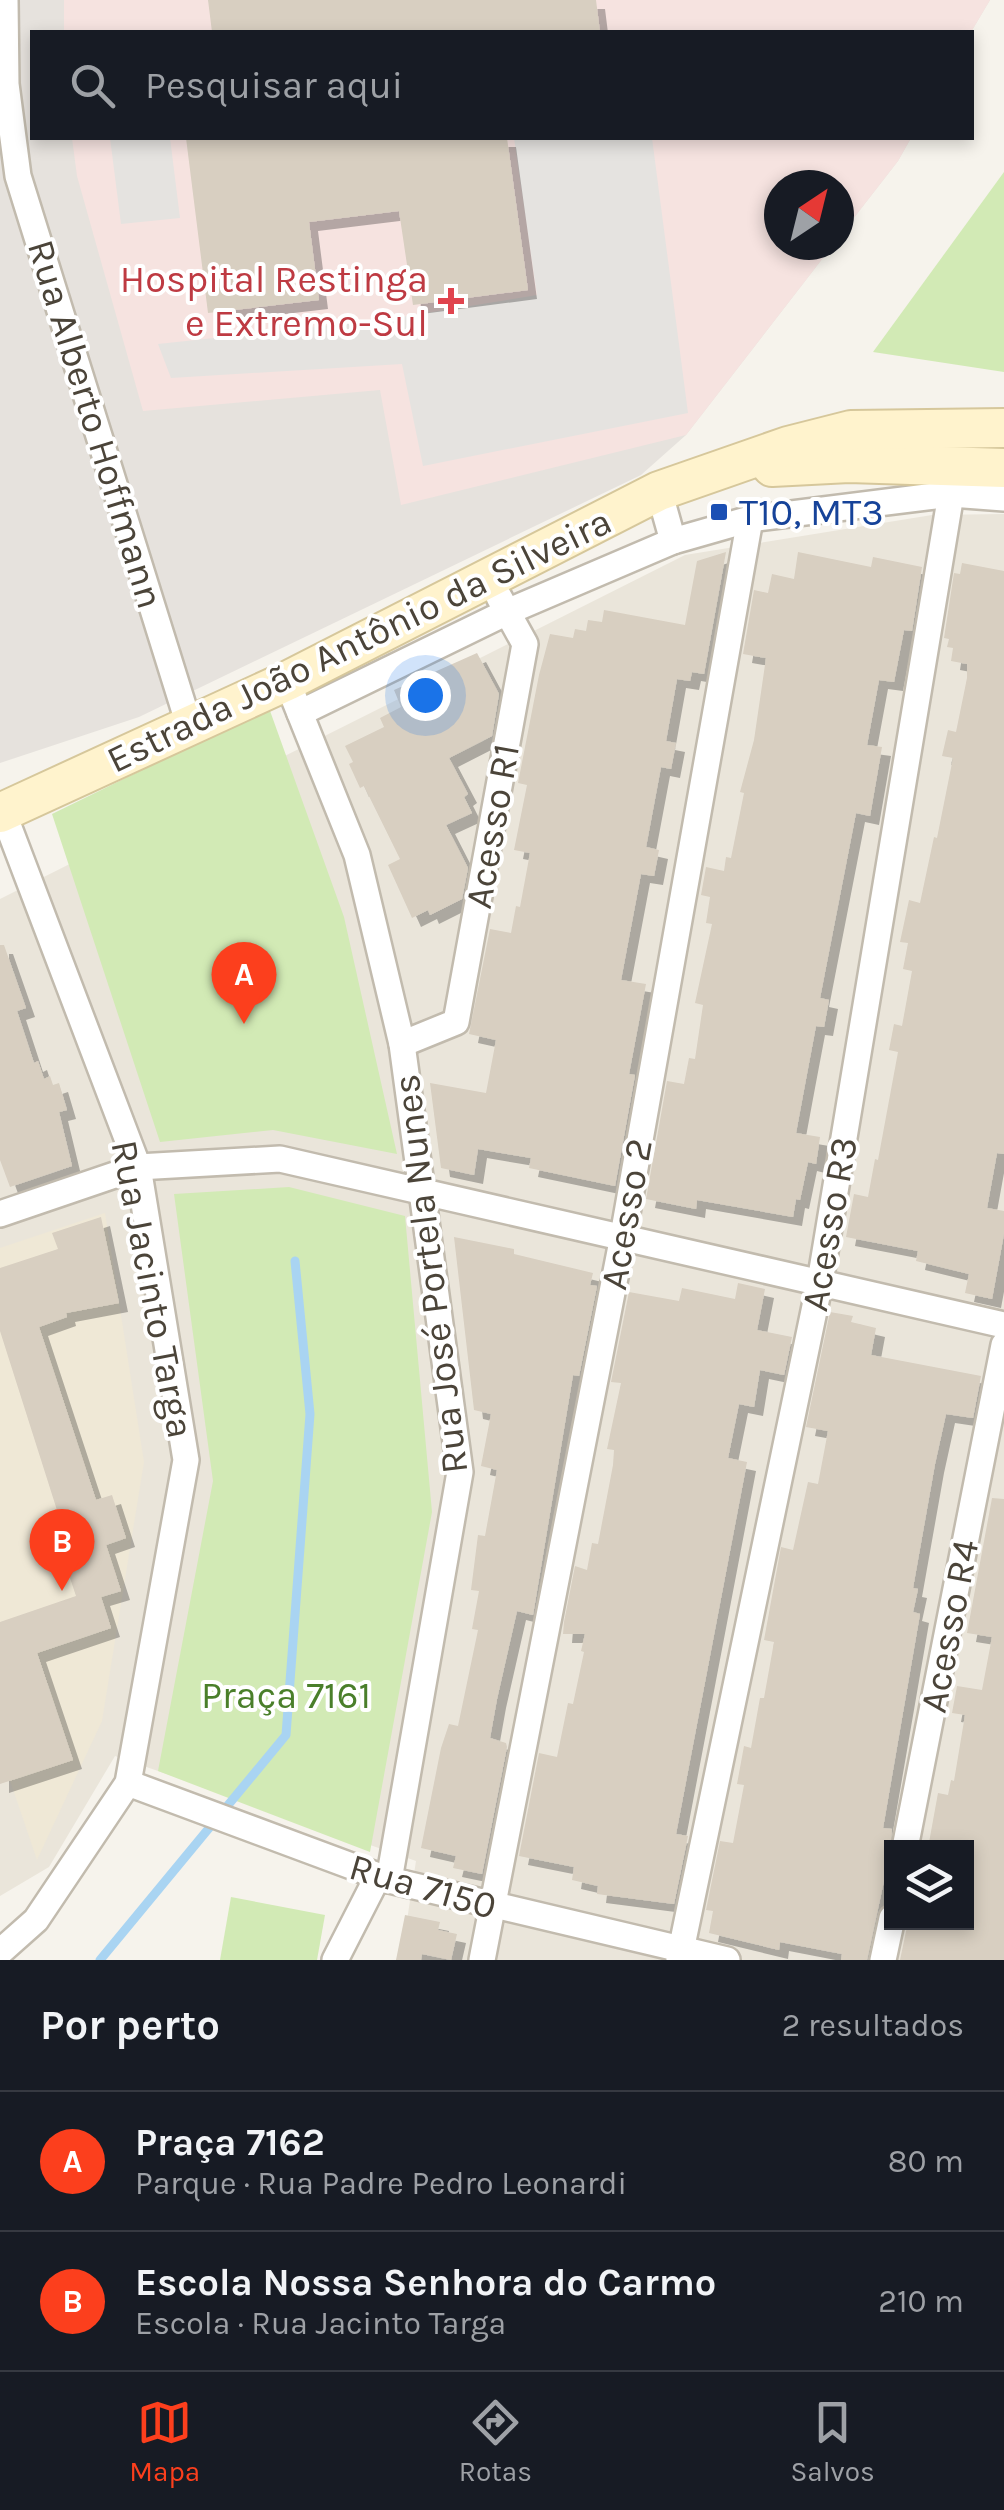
<!DOCTYPE html>
<html lang="pt">
<head>
<meta charset="utf-8">
<style>
	:root { --surface:#171b24; --page:#20242c; --text:#f1f3f6; --muted:#9ea1a6; --line:#363941; --accent:#fc3f1d }
	body { margin:0; font-family:Karla,sans-serif; background:var(--page); color:var(--text) }
	.controls { position:absolute; right:30px; bottom:30px; display:grid; overflow:hidden; border-radius:0px; box-shadow:0 5px 15px #0003 }
	.controls button { width:90px; height:90px; display:grid; place-items:center; padding:0; border:0; border-bottom:2px solid var(--line); background:var(--surface); color:var(--text); font:50px sans-serif }
	.compass { position:absolute; left:764px; top:170px; width:90px; height:90px; border-radius:50%; background:var(--surface); box-shadow:0 5px 15px #0003; rotate:35deg }
	.you { position:absolute; left:425px; top:695px; width:35px; height:35px; margin:-25px; border:8px solid #fff; border-radius:50%; background:#1a73e8; box-shadow:0 0 0 15px #1a73e833 }
	.badge { display:grid; place-items:center; width:65px; height:65px; border-radius:50%; background:var(--accent); color:#fff; font-size:32px; font-weight:700 }
	.pin { position:absolute; translate:-50% -82px; filter:drop-shadow(0 2px 5px #0008) }
	.pin::after { content:''; position:absolute; top:52px; width:35px; height:30px; background:inherit; clip-path:polygon(0 0,100% 0,50% 100%) }
	.list { margin:0; padding:0; list-style:none }
	h2 { display:flex; justify-content:space-between; align-items:center; height:130px; margin:0; padding:0 40px; font-size:42px }
	h2 small { font-size:32px; font-weight:400; color:var(--muted) }
	.list li { display:grid; grid-template-columns:65px 1fr auto; gap:30px; align-items:center; box-sizing:border-box; height:140px; padding:0 40px; border-top:2px solid var(--line) }
	.list b { display:block; font-size:38px; white-space:nowrap }
	.list p { margin:0; font-size:32px; white-space:nowrap; color:var(--muted) }
	.list em { font-size:32px; font-style:normal; color:var(--muted) }
	.icon { flex:none; width:55px; height:55px; fill:none; stroke:currentColor; stroke-width:2; stroke-linecap:round; stroke-linejoin:round }
	.map { position:relative; flex:none; width:1004px; height:1960px; overflow:hidden }
	.search { position:absolute; background:var(--surface); box-shadow:0 5px 15px #0003; left:30px; right:30px; top:30px; height:110px; display:flex; align-items:center; gap:25px; box-sizing:border-box; padding:0 35px; border-radius:0px; color:var(--muted); font-size:38px }
	.sheet { height:410px; background:var(--surface) }
	nav { display:flex; justify-content:space-around; align-items:center; box-sizing:border-box; height:140px; border-top:2px solid var(--line); background:var(--surface); font-size:28px; color:var(--muted) }
	nav a { display:grid; justify-items:center; gap:5px }
	nav .on { color:var(--accent) }
	.map>svg:first-child { display:block }
</style>
</head>
<body>
<div class="map">
<svg width="1004" height="1960" viewBox="0 0 1004 1960">
	<defs>
		<filter id="shadow"><feDropShadow dx="9" dy="9" stdDeviation="0" flood-color="#0004"/></filter>
	</defs>
	<rect width="100%" height="100%" fill="#f6f3ec"/>
	<path fill="#eae5da" fill-rule="evenodd" d="M1004 514V1960H401L416 1861 115 1756 49 1867 0 1896V899L685 555 932 515ZM892 1848H966V1922H892Z"/>
	<polygon fill="#e6e2dd" points="0,0 990,0 971,32 32,32 32,138 911,138 898,161 839,237 839,185 779,185 779,245 833,245 686,435 641,475 139,717 0,763"/>
	<polygon fill="#efe8d6" points="105,1213 144,1462 102,1721 37,1860 0,1751 0,1248"/>
	<g fill="#f6e3e0">
		<polygon points="64,0 990,0 971,32 64,32"/>
		<polygon points="72,138 911,138 898,161 839,237 839,185 779,185 779,245 833,245 686,435 401,505 380,390 143,411 77,176"/>
	</g>
	<g fill="#d2eab5">
		<polygon points="1004,172 1004,372 873,352"/>
		<polygon points="269,708 344,917 397,1154 273,1130 160,1142 52,814"/>
		<polygon points="289,1187 405,1216 432,1512 370,1852 158,1771 213,1481 174,1194"/>
		<polygon points="231,1897 325,1915 317,1960 220,1960"/>
	</g>
	<g fill="#e5e3e0">
		<polygon points="110,138 170,138 180,218 121,224"/>
		<polygon points="514,138 652,138 688,413 423,466 402,364 171,378 158,344 383,320 537,295"/>
	</g>
	<g fill="none" stroke-linecap="round" stroke-linejoin="round">
		<polyline stroke="#a9d4f2" stroke-width="9" points="100,1960 286,1735 310,1414 295,1261"/>
	</g>
	<g fill="#d8cfc1" filter="url(#shadow)">
		<polygon points="208,0 596,0 600,32 212,32"/>
		<polygon points="186,138 507,138 528,290 413,305 399,211 309,222 319,300 208,313"/>
		<polygon points="726,552 704,674 692,672 690,681 677,679 666,741 676,743 671,769 661,767 646,847 659,850 654,876 641,874 621,980 646,984 629,1074 635,1075 615,1186 529,1168 531,1158 478,1149 474,1175 441,1168 430,1083 486,1093 496,1040 469,1034 490,929 511,933 516,906 520,907 530,853 514,850 527,785 518,783 539,675 550,634 573,638 575,629 586,631 588,620 602,622 604,610 685,625 697,561"/>
		<polygon points="798,552 871,567 873,557 922,567 912,631 904,630 894,682 879,680 867,745 882,747 870,816 856,813 820,998 829,1000 824,1027 816,1026 806,1079 796,1133 820,1137 816,1164 808,1162 800,1200 796,1199 793,1217 697,1200 696,1209 646,1199 667,1081 684,1084 689,1058 695,1059 703,1005 695,1003 712,924 706,923 710,897 701,895 706,867 724,871 726,857 731,858 744,793 740,792 754,740 766,658 743,654 754,590 768,593 772,574 794,579"/>
		<polygon points="962,563 1004,571 1004,1154 997,1153 987,1208 1004,1211 1004,1234 992,1299 965,1293 969,1274 916,1261 918,1251 846,1237 854,1194 868,1197 875,1159 878,1160 898,1052 889,1050 894,1024 902,1026 912,971 903,969 908,943 900,942 909,900 920,903 934,837 937,838 953,758 942,756 948,730 956,732 967,678 967,664 951,661 953,648 947,647 949,639 944,638 954,573 960,574"/>
		<polygon points="477,653 499,694 492,736 449,758 468,794 464,797 472,813 446,825 468,868 462,899 430,915 428,910 412,918 388,865 400,859 364,786 360,788 349,764 353,762 345,746 384,727 380,718 401,707 394,690"/>
		<polygon points="0,945 4,945 26,1008 17,1011 34,1063 38,1061 44,1079 50,1076 53,1085 59,1083 67,1110 59,1112 72,1166 10,1187 0,1160"/>
		<polygon points="101,1217 119,1303 66,1313 67,1317 39,1327 96,1500 112,1495 126,1538 106,1545 121,1591 101,1597 111,1628 37,1653 73,1760 0,1784 0,1622 76,1596 62,1554 70,1551 0,1331 0,1268 58,1249 52,1233"/>
		<polygon points="454,1237 514,1249 514,1254 593,1273 590,1285 597,1286 579,1376 573,1375 533,1615 517,1611 497,1699 490,1738 506,1743 507,1747 482,1874 453,1868 456,1856 421,1848 441,1748 449,1724 458,1726 478,1630 472,1629 479,1591 471,1590 478,1535 485,1536 497,1470 481,1466 491,1414 474,1410"/>
		<polygon points="738,1283 765,1289 757,1330 792,1337 784,1375 760,1370 754,1407 739,1404 728,1458 747,1462 676,1834 688,1836 674,1904 597,1894 598,1886 572,1880 574,1867 519,1856 539,1753 557,1757 568,1703 573,1704 584,1652 581,1651 585,1634 563,1634 564,1622 575,1566 587,1570 592,1543 598,1544 613,1465 614,1450 607,1449 621,1383 611,1382 629,1292 679,1301 682,1288 735,1299"/>
		<polygon points="830,1312 853,1316 851,1322 876,1328 871,1355 981,1376 973,1418 946,1414 935,1464 913,1588 918,1589 913,1612 920,1614 883,1828 892,1829 890,1853 867,1960 841,1960 842,1954 780,1942 779,1950 709,1933 713,1911 706,1910 720,1841 733,1843 744,1785 737,1784 744,1746 751,1748 760,1698 764,1698 774,1642 764,1640 781,1547 793,1550 808,1482 818,1484 828,1431 806,1427"/>
		<polygon points="992,1498 1004,1499 1004,1960 900,1960 908,1922 966,1922 966,1848 928,1848 938,1793 948,1795 951,1780 954,1781 965,1715 952,1713 957,1686 982,1690 992,1637 967,1633"/>
		<polygon points="405,1915 440,1922 438,1930 457,1934 451,1960 422,1954 421,1960 396,1960"/>
	</g>
	<g fill="none" stroke-linecap="round" stroke-linejoin="round">
		<defs>
			<g id="street">
				<polyline points="5,0 6,84 18,176 190,728"/>
				<polyline points="659,491 673,541"/>
				<polyline points="287,681 357,855 402,1044 460,1472 389,1880"/>
				<polyline points="300,713 507,612 673,541 750,519 951,494 1004,498"/>
				<polyline points="402,1044 456,1022 525,644 499,597"/>
				<polyline points="0,1214 138,1167 280,1159 1004,1325"/>
				<polyline points="128,1783 389,1880 727,1960"/>
				<polyline points="905,1848 1004,1345"/>
				<polyline points="0,1952 36,1920 128,1783 186,1460 138,1167 3,812"/>
				<polyline points="335,1960 378,1876"/>
				<polyline points="482,1960 623,1236 750,519"/>
				<polyline points="679,1960 820,1282 951,494"/>
				<polyline points="883,1960 892,1918"/>
			</g>
			<g id="secondary">
				<polyline points="772,467 849,463 1004,468"/>
				<polyline points="0,813 287,681 659,491 788,446 851,430 1004,428"/>
			</g>
		</defs>
		<use href="#street" stroke="#c2bbae" stroke-width="30"/>
		<use href="#secondary" stroke="#d6c79b" stroke-width="42"/>
		<use href="#street" stroke="#fff" stroke-width="25"/>
		<use href="#secondary" stroke="#fff3cd" stroke-width="38"/>
	</g>
	<path fill="#e0444e" stroke="#fff" stroke-width="4" d="M446 286h10v10h10v10h-10v10h-10v-10h-10v-10h10z"/>
	<rect fill="#1a4fb4" stroke="#fff" stroke-width="4" x="709" y="502" width="20" height="20" rx="5"/>
	<g text-anchor="middle" stroke-width="8" stroke-linejoin="round" paint-order="stroke">
		<g font-size="38" fill="#be3a42" stroke="#fff" text-anchor="end">
			<text x="428" y="292">Hospital Restinga<tspan x="428" dy="44">e Extremo-Sul</tspan></text>
		</g>
		<g font-size="38" fill="#4b4439" stroke="#fff">
			<text transform="translate(96 424) rotate(73)" y="13">Rua Alberto Hoffmann</text>
			<text transform="translate(359 640) rotate(-26)" y="13">Estrada João Antônio da Silveira</text>
			<text transform="translate(492 826) rotate(-80)" y="13">Acesso R1</text>
			<text transform="translate(626 1214) rotate(-80)" y="13">Acesso 2</text>
			<text transform="translate(829 1224) rotate(-80)" y="13">Acesso R3</text>
			<text transform="translate(430 1274) rotate(-97)" y="13">Rua José Portela Nunes</text>
			<text transform="translate(153 1289) rotate(79)" y="13">Rua Jacinto Targa</text>
			<text transform="translate(949 1626) rotate(-79)" y="13">Acesso R4</text>
			<text transform="translate(423 1886) rotate(16)" y="13">Rua 7150</text>
		</g>
		<g font-size="38" fill="#164399" stroke="#fff" text-anchor="start">
			<text x="739" y="525">T10, MT3</text>
		</g>
		<g font-size="38" fill="#4a7f2a" stroke="#fff">
			<text x="286" y="1708">Praça 7161</text>
		</g>
	</g>
</svg>
<div class="controls">
<button><svg class="icon" aria-label="layers" viewBox="0 0 24 24"><path d="M12 4l9 5-9 5-9-5zM3 14l9 5 9-5"/></svg></button>
</div>
<svg class="compass" viewBox="-18 -18 36 36"><path d="M0-13l5 13h-10z" fill="#e53935"/><path d="M0 13l5-13h-10z" fill="#9ea1a6"/></svg>
<div class="you"></div>
<div class="pin badge" style="left:244px;top:1024px">A</div>
<div class="pin badge" style="left:62px;top:1591px">B</div>
<div class="search"><svg class="icon" aria-label="search" viewBox="0 0 24 24"><circle cx="10" cy="10" r="6"/><path d="M15 15l6 6"/></svg>Pesquisar aqui</div>
</div>
<section class="sheet">
<h2>Por perto<small>2 resultados</small></h2>
<ul class="list">
<li><span class="badge">A</span><div><b>Praça 7162</b><p>Parque · Rua Padre Pedro Leonardi</p></div><em>80 m</em></li>
<li><span class="badge">B</span><div><b>Escola Nossa Senhora do Carmo</b><p>Escola · Rua Jacinto Targa</p></div><em>210 m</em></li>
</ul>
</section>
<nav>
<a class="on"><svg class="icon" aria-label="map" viewBox="0 0 24 24"><path d="M3 6l6-2 6 2 6-2v14l-6 2-6-2-6 2zM9 4v14M15 6v14"/></svg>Mapa</a>
<a><svg class="icon" aria-label="directions" viewBox="0 0 24 24"><path d="M12 3l9 9-9 9-9-9zM9 14v-3h6M13 9l2 2-2 2"/></svg>Rotas</a>
<a><svg class="icon" aria-label="saved" viewBox="0 0 24 24"><path d="M7 4h10v16l-5-4-5 4z"/></svg>Salvos</a>
</nav>
</body>
</html>
